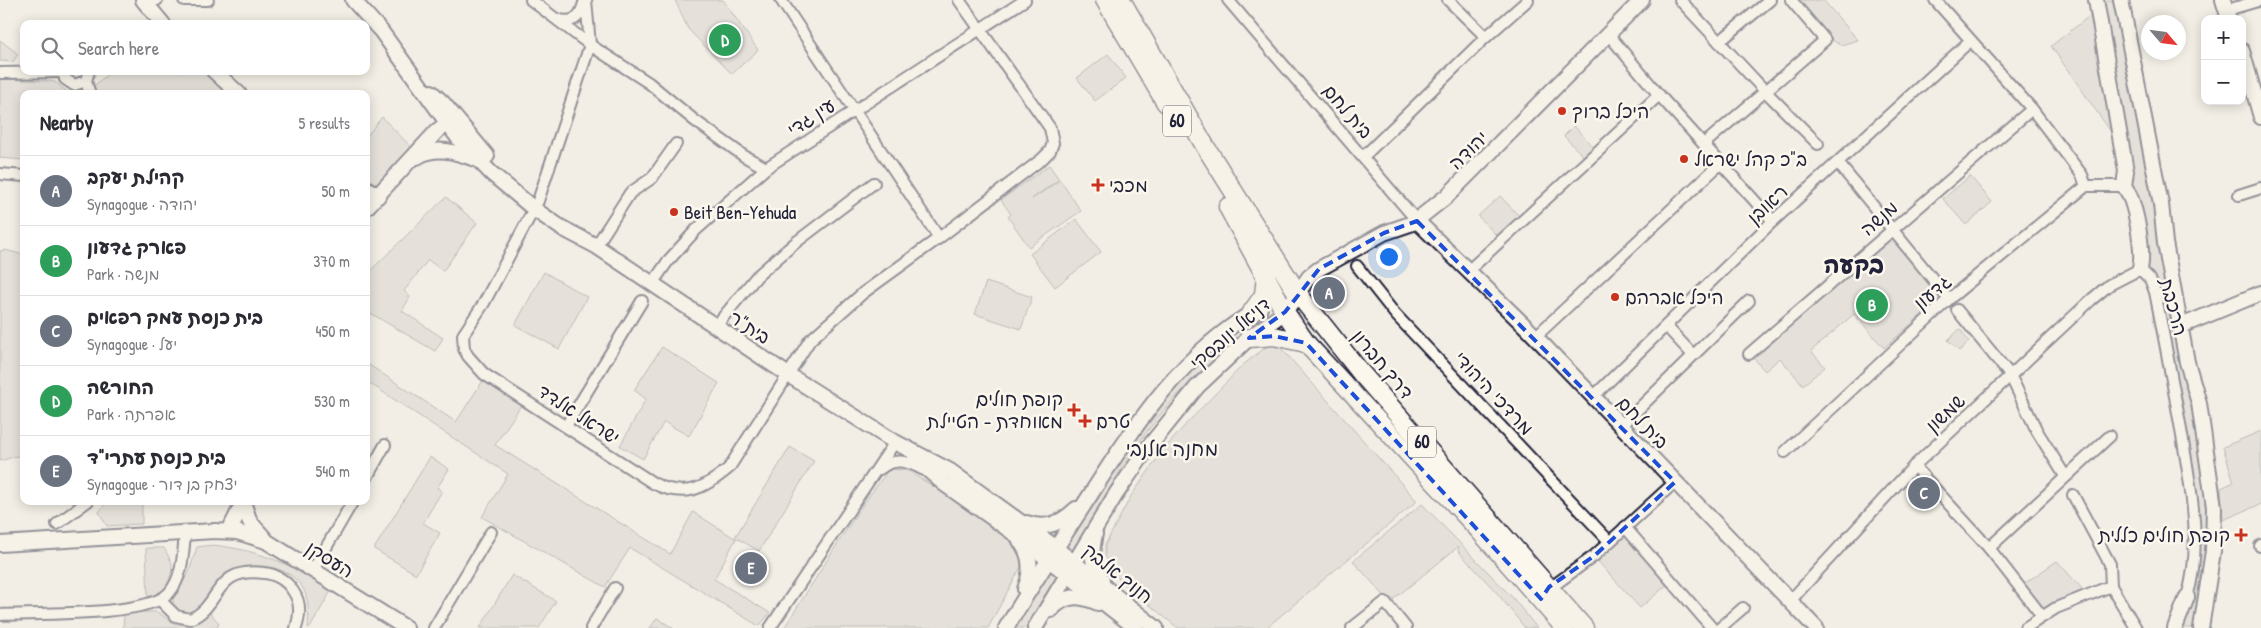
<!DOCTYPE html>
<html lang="en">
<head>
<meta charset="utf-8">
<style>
	:root { --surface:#fff; --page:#f7f7f7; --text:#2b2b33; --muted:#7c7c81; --line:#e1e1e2; --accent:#ea580c }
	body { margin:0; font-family:"Patrick Hand","Playpen Sans Hebrew",sans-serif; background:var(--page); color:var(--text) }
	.controls { position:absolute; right:15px; top:15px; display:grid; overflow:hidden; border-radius:10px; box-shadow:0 2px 12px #0003 }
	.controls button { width:45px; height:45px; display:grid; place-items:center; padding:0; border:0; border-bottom:1px solid var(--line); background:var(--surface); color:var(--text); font:25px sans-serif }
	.compass { position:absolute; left:2141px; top:15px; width:45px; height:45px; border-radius:50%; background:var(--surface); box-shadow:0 2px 12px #0003; rotate:118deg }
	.you { position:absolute; left:1388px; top:256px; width:18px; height:18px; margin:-12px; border:4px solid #fff; border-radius:50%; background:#1a73e8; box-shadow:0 0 0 8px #1a73e833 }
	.badge { display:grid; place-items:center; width:32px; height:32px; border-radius:50%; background:var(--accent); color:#fff; font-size:16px; font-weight:700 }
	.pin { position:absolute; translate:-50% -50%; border:2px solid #fff; box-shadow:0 1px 5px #0006 }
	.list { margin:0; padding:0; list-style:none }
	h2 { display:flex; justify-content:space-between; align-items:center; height:65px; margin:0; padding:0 20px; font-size:21px }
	h2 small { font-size:16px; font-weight:400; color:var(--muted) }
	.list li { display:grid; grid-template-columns:32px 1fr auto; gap:15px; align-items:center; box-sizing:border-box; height:70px; padding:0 20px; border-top:1px solid var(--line) }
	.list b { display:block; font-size:19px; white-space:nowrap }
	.list p { margin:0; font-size:16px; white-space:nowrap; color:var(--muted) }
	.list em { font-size:16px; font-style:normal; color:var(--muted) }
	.icon { flex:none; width:28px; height:28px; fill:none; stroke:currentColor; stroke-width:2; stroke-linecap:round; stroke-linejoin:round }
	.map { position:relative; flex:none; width:2261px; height:628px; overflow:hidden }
	.search { position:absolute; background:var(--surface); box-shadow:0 2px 12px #0003; left:20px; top:20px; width:350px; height:55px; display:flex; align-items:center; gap:12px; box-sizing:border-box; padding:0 18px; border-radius:10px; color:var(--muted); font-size:19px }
	.panel { position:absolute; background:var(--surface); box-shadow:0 2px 12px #0003; left:20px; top:90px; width:350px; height:415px; border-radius:10px }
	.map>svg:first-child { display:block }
</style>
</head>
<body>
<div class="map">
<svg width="2261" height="628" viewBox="0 0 2261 628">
	<rect width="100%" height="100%" fill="#f2eee5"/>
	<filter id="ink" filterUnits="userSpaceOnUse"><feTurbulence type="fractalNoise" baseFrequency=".02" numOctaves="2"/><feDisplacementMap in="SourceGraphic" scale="10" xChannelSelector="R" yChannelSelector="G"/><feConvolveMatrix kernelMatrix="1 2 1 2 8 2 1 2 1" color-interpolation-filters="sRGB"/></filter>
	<g filter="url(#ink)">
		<g fill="#d4d1cc" stroke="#7b7a84">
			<polygon points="675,0 723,0 758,50 732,74 688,29"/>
			<polygon points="1796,0 1823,0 1858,40 1841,45 1828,38"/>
			<path d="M2101 0H2117L2194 417C2201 466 2210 518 2205 567 2203 587 2199 608 2195 628H2180L2196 544 2149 271 2145 265 2129 187Z"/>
			<polygon points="2092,14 2111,132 2051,46"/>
			<polygon points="0,40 18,54 13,62 0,61"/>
			<polygon points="1108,54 1126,78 1095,101 1077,78"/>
			<polygon points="111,71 204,71 231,94 96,94 94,86"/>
			<polygon points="0,79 50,81 55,82 70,94 24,94 24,160 0,158"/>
			<polygon points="382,117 413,149 379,186 366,179 366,137"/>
			<polygon points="1574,126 1595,149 1585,158 1564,136"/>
			<polygon points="1049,165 1059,179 1032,199 1060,180 1081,211 1029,247 1008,217 1011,214 1001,200"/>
			<polygon points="1970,176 1992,202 1966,225 1943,199"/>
			<polygon points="1500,196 1520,217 1498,237 1478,216"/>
			<polygon points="446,197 477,223 443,271 428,260 404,291 410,297 402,311 443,338 435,351 370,313 366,305 366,275"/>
			<polygon points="1076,219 1101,252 1055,287 1030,254"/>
			<polygon points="1890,236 1942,297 1884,348 1854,314 1811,351 1825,367 1803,385 1780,358 1765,371 1752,356"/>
			<polygon points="5,250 24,255 24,454 0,461 0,251"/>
			<polygon points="544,272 587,297 559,349 515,325"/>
			<polygon points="986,282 1032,297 1021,329 975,314"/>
			<path d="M1252 321 1255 324C1215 358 1176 392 1145 434 1117 472 1095 514 1072 554L1063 548 1130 439 1182 377 1212 349Z"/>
			<polygon points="1960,329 1969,342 1959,351 1948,340"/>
			<polygon points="1270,344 1280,347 1417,501 1266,628 1178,628 1120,581 1105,556 1105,545 1131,496 1165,448 1188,422 1243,365"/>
			<polygon points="662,347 719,383 689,436 664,422 643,459 620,446 646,399 634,390"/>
			<polygon points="366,363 456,422 484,379 522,404 495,445 670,554 693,512 736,539 714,579 770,613 759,626 630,548 605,587 482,517 508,474 366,381"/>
			<polygon points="2261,431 2261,504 2223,520 2221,488 2234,482 2223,447"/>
			<polygon points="790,447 814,461 759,551 735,537"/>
			<polygon points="430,457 449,469 437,488 442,491 423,523 440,533 416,574 374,549"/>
			<polygon points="889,469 906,470 958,501 1009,536 1024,561 988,628 784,628 859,510"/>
			<polygon points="107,501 142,501 142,524 107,526 99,512"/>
			<polygon points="1422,504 1512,597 1537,628 1525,628 1498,594 1458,551 1459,546 1390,602 1353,561"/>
			<polygon points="1625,533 1668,584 1640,608 1595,558"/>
			<path d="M213 545C263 551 289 564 332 589L310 628H308C309 616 309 601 304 590 291 566 257 561 234 571 224 575 215 585 209 594 207 598 205 605 202 608 199 611 192 613 188 615L173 608V599L189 572 197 547Z"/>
			<path d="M146 548H164L172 563C172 581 165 592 148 600Z"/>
			<polygon points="2057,561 2085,592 2063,599 2043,610 2022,585"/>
			<polygon points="1050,566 1059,575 1030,624 1028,628 1012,628"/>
			<polygon points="512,575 556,601 539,628 480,628"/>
			<polygon points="142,612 157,612 175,624 192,625 210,613 219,623 217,628 123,628 124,614"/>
			<polygon points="657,618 673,628 650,628"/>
		</g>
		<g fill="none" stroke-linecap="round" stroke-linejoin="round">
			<defs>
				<g id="street">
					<polyline points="184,0 208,0"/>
					<polyline points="531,0 590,45 649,83 694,120 744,156 766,168"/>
					<path d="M586 0 590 45 538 201 484 303 463 335 464 349 468 356 484 374 653 483C684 499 704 489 729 468L810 340 863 293 939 238 1042 159 1050 151 1053 143 1050 128 959 0"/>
					<polyline points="781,0 939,238"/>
					<polyline points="1228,0 1417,221"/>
					<polyline points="1448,0 1486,37"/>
					<polyline points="1680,0 1765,91 1818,144"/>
					<polyline points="1935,0 2032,109 2082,175 2086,186 2124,186"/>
					<polyline points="144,1 157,0"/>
					<polyline points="2234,8 2261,0"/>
					<path d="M557 19C572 24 580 19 584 3"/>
					<polyline points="1609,35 1659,95 1773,221"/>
					<polyline points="1719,42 1770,0"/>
					<polyline points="63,71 65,79 74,85 86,81 89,71"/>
					<polyline points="0,73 63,72"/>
					<polyline points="86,81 90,94"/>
					<polyline points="1704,144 1825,40 1791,0"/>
					<polyline points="1363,157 1486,37 1528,0"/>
					<polyline points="1838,163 1949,299"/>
					<polyline points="0,174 24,176"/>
					<polyline points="2239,195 2261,188"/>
					<polyline points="596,246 630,193 652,178 676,144"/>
					<polyline points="1357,266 1395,314 1609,541"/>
					<polyline points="1468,271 1659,95"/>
					<polyline points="652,284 668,261 696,230 766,168 1025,0"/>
					<polyline points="1957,310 2010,375 2037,431 2065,476"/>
					<polyline points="1666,326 1693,355"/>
					<polyline points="715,327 757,276 795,243 874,183"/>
					<polyline points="1535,337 1721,163"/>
					<polyline points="1749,354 2032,109"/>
					<polyline points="1593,397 1773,221 1970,41"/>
					<polyline points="566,426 642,301"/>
					<polyline points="1621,426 1749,301"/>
					<polyline points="1785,452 1949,299 2086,186"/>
					<polyline points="1914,466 1989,548 2042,616"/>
					<path d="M880 469C894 457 907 461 922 469"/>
					<polyline points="366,479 385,445"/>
					<polyline points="2073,495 2110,564 2111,586 2136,628"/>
					<polyline points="57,524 88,501"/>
					<polyline points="1625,527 1712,628"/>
					<polyline points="2260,546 2261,545"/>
					<polyline points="1989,548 2110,436"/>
					<polyline points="313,570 353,501"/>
					<polyline points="1546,591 1594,556 1675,482"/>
					<path d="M160 600 176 616 190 619C221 607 213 566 264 573 276 574 287 581 293 591 301 602 300 616 296 628"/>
					<path d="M1790 601 1914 466 2091 300 2109 285 2140 269 2150 279 2155 292C2164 336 2172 380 2180 424 2189 479 2204 543 2187 597"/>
					<path d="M0 615C35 613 147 617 169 593 183 577 183 553 185 534"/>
					<polyline points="434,628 491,532"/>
					<polyline points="591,628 615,588"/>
					<polyline points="770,628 895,442"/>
					<polyline points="1352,628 1385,602 1406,628"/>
					<polyline points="1720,628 1743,608"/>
					<polyline points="2025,628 2056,608 2111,586"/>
				</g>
				<g id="secondary">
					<polyline points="143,0 163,24"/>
					<polyline points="353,0 381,31 461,142 491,173 534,209 560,227 596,246 787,374 895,442 950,471 1048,542 1156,628"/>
					<path d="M2096 0 2126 171 2124 186C2136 201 2144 251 2140 269"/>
					<polyline points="2121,0 2161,204 2165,243 2187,362 2199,403 2214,507 2213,551 2201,628"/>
					<polyline points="2223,0 2229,19"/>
					<polyline points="2242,51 2261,117"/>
					<polyline points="214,71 239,94"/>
					<polyline points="431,92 443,103 487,156"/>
					<path d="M417 157C436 145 456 152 475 159"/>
					<polyline points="366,188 378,196"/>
					<polyline points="366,208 437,131 446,124 454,121"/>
					<polyline points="1417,221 1528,329 1816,628"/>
					<polyline points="2181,326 2261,293"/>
					<polyline points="915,459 943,483 1022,539 1136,628"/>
					<polyline points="243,502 250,522 265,539"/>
					<path d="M1027 523C1047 530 1061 523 1076 509"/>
					<polyline points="229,531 244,501"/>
					<path d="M1095 534C1091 552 1091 565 1102 580"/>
					<path d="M1020 541C1032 556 1032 572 1025 589"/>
					<polyline points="0,544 214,531 237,532 266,541 406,628"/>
					<path d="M1051 610C1065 594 1079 595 1098 603"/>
					<path d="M1006 628C1033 584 1061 540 1089 497 1135 424 1183 351 1260 308"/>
					<polyline points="1035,628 1116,494 1147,449 1197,387 1249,338 1285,312 1309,277 1319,269 1384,233 1413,223 1447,196 1642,0"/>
					<polyline points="2175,628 2187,597"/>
				</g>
				<g id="highway">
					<polyline points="1105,0 1166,103"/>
					<polyline points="1121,0 1205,146 1298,294 1361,373 1584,628"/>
					<polyline points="1228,207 1285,312 1306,343 1480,531 1565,628"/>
					<polyline points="1252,312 1264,295 1266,275"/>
					<polyline points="1249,338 1274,336 1306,343"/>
				</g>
			</defs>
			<use href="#street" stroke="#22223b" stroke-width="14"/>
			<use href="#secondary" stroke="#22223b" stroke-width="18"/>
			<use href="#highway" stroke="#22223b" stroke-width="21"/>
			<use href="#street" stroke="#fbf7ec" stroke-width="10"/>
			<use href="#secondary" stroke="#fbf7ec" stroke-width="14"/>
			<use href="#highway" stroke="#fbf7ec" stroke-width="18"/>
		</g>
	</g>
	<path d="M0 0H2261V628H0ZM1417 221 1675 482 1594 556 1549 587 1541 599 1306 343 1274 336 1249 338 1285 312 1319 269 1384 233Z" fill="#f2eee5" fill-opacity=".55" fill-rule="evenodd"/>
	<path fill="none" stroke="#1d4ed8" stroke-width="4" stroke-dasharray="10 6" stroke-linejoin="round" d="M1417 221 1675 482 1594 556 1549 587 1541 599 1306 343 1274 336 1249 338 1285 312 1319 269 1384 233Z"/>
	<g fill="#c8321e" stroke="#fbf7ec" stroke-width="2">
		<circle cx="1562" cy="111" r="5"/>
		<circle cx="1684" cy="159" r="5"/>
		<path d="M1095.5 177.5h5v5h5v5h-5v5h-5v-5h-5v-5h5z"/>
		<circle cx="674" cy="212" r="5"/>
		<circle cx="1615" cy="297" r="5"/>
		<path d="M1071.5 402.5h5v5h5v5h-5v5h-5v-5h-5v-5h5z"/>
		<path d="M1082.5 413.5h5v5h5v5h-5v5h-5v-5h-5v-5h5z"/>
		<path d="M2238.5 527.5h5v5h5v5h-5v5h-5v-5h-5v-5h5z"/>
	</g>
	<g text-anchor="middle" stroke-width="5" stroke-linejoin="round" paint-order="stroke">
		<g fill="#fbf7ec" stroke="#636270" stroke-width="1">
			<rect x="1163" y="105.5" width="28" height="31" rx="4"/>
			<rect x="1408" y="426.5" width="28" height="31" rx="4"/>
		</g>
		<g font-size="18" font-weight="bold" fill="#22223b">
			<text x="1177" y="127">60</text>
			<text x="1422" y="448">60</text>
		</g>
		<g font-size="19" fill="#22223b" stroke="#fbf7ec">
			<text transform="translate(1348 111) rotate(49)" y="7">בית לחם</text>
			<text transform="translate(811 117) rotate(-33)" y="7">עין גדי</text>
			<text transform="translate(1468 150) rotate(-44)" y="7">יהודה</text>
			<text transform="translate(1767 204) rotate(-43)" y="7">ראובן</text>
			<text transform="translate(1879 218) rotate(-41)" y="7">מנשה</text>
			<text transform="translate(1932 292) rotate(-41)" y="7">גדעון</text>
			<text transform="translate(2174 307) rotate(75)" y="7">הרכבת</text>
			<text transform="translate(750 327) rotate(33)" y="7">בית"ר</text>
			<text transform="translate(1230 333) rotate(-41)" y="7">דניאל ינובסקי</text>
			<text transform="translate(1383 364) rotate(50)" y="7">דרך חברון</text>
			<text transform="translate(1494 393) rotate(47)" y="7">מרדכי היהודי</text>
			<text transform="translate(1945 413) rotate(-43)" y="7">שמשון</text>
			<text transform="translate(579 414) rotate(33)" y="7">ישראל אלדד</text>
			<text transform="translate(1643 422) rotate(46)" y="7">בית לחם</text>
			<text transform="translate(330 559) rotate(32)" y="7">העסקן</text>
			<text transform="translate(1118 573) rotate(39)" y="7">חנוך אלבק</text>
		</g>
		<g font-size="19" fill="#22223b" stroke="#fbf7ec" text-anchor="start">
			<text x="1572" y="118">היכל ברוך</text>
			<text x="1694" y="166">ב"כ קהל ישראל</text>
			<text x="1109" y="192">מכבי</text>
			<text x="684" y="219">Beit Ben-Yehuda</text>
			<text x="1625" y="304">היכל אברהם</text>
			<text x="1063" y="406" text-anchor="end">קופת חולים<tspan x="1063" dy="22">מאוחדת - הטיילת</tspan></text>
			<text x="1096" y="428">טרם</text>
			<text x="2230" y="542" text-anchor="end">קופת חולים כללית</text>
		</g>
		<g font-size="20" fill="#22223b" stroke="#fbf7ec">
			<text x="1172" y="456">מחנה אלנבי</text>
		</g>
		<g font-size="24" font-weight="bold" fill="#22223b" stroke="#fbf7ec">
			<text x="1854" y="273">בקעה</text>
		</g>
	</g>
</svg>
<div class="controls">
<button>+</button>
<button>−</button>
</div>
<svg class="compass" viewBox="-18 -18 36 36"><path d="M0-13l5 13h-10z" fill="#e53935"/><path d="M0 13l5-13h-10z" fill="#7c7c81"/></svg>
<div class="you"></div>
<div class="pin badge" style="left:1329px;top:293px;background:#6b7280">A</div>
<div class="pin badge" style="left:1872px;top:305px;background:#2e9e5b">B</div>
<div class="pin badge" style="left:1924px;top:493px;background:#6b7280">C</div>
<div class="pin badge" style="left:725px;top:40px;background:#2e9e5b">D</div>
<div class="pin badge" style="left:751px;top:568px;background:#6b7280">E</div>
<div class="search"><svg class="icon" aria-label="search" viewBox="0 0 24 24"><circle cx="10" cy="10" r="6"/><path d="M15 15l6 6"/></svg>Search here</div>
<section class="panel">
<h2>Nearby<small>5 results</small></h2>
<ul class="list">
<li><span class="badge" style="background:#6b7280">A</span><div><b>קהילת יעקב</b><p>Synagogue · יהודה</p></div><em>50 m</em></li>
<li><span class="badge" style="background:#2e9e5b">B</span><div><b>פארק גדעון</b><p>Park · מנשה</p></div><em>370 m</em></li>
<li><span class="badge" style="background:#6b7280">C</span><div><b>בית כנסת עמק רפאים</b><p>Synagogue · יעל</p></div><em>450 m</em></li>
<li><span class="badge" style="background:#2e9e5b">D</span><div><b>החורשה</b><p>Park · אפרתה</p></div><em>530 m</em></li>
<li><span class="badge" style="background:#6b7280">E</span><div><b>בית כנסת עתרי&quot;ד</b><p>Synagogue · יצחק בן דור</p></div><em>540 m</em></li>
</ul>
</section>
</div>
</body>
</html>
